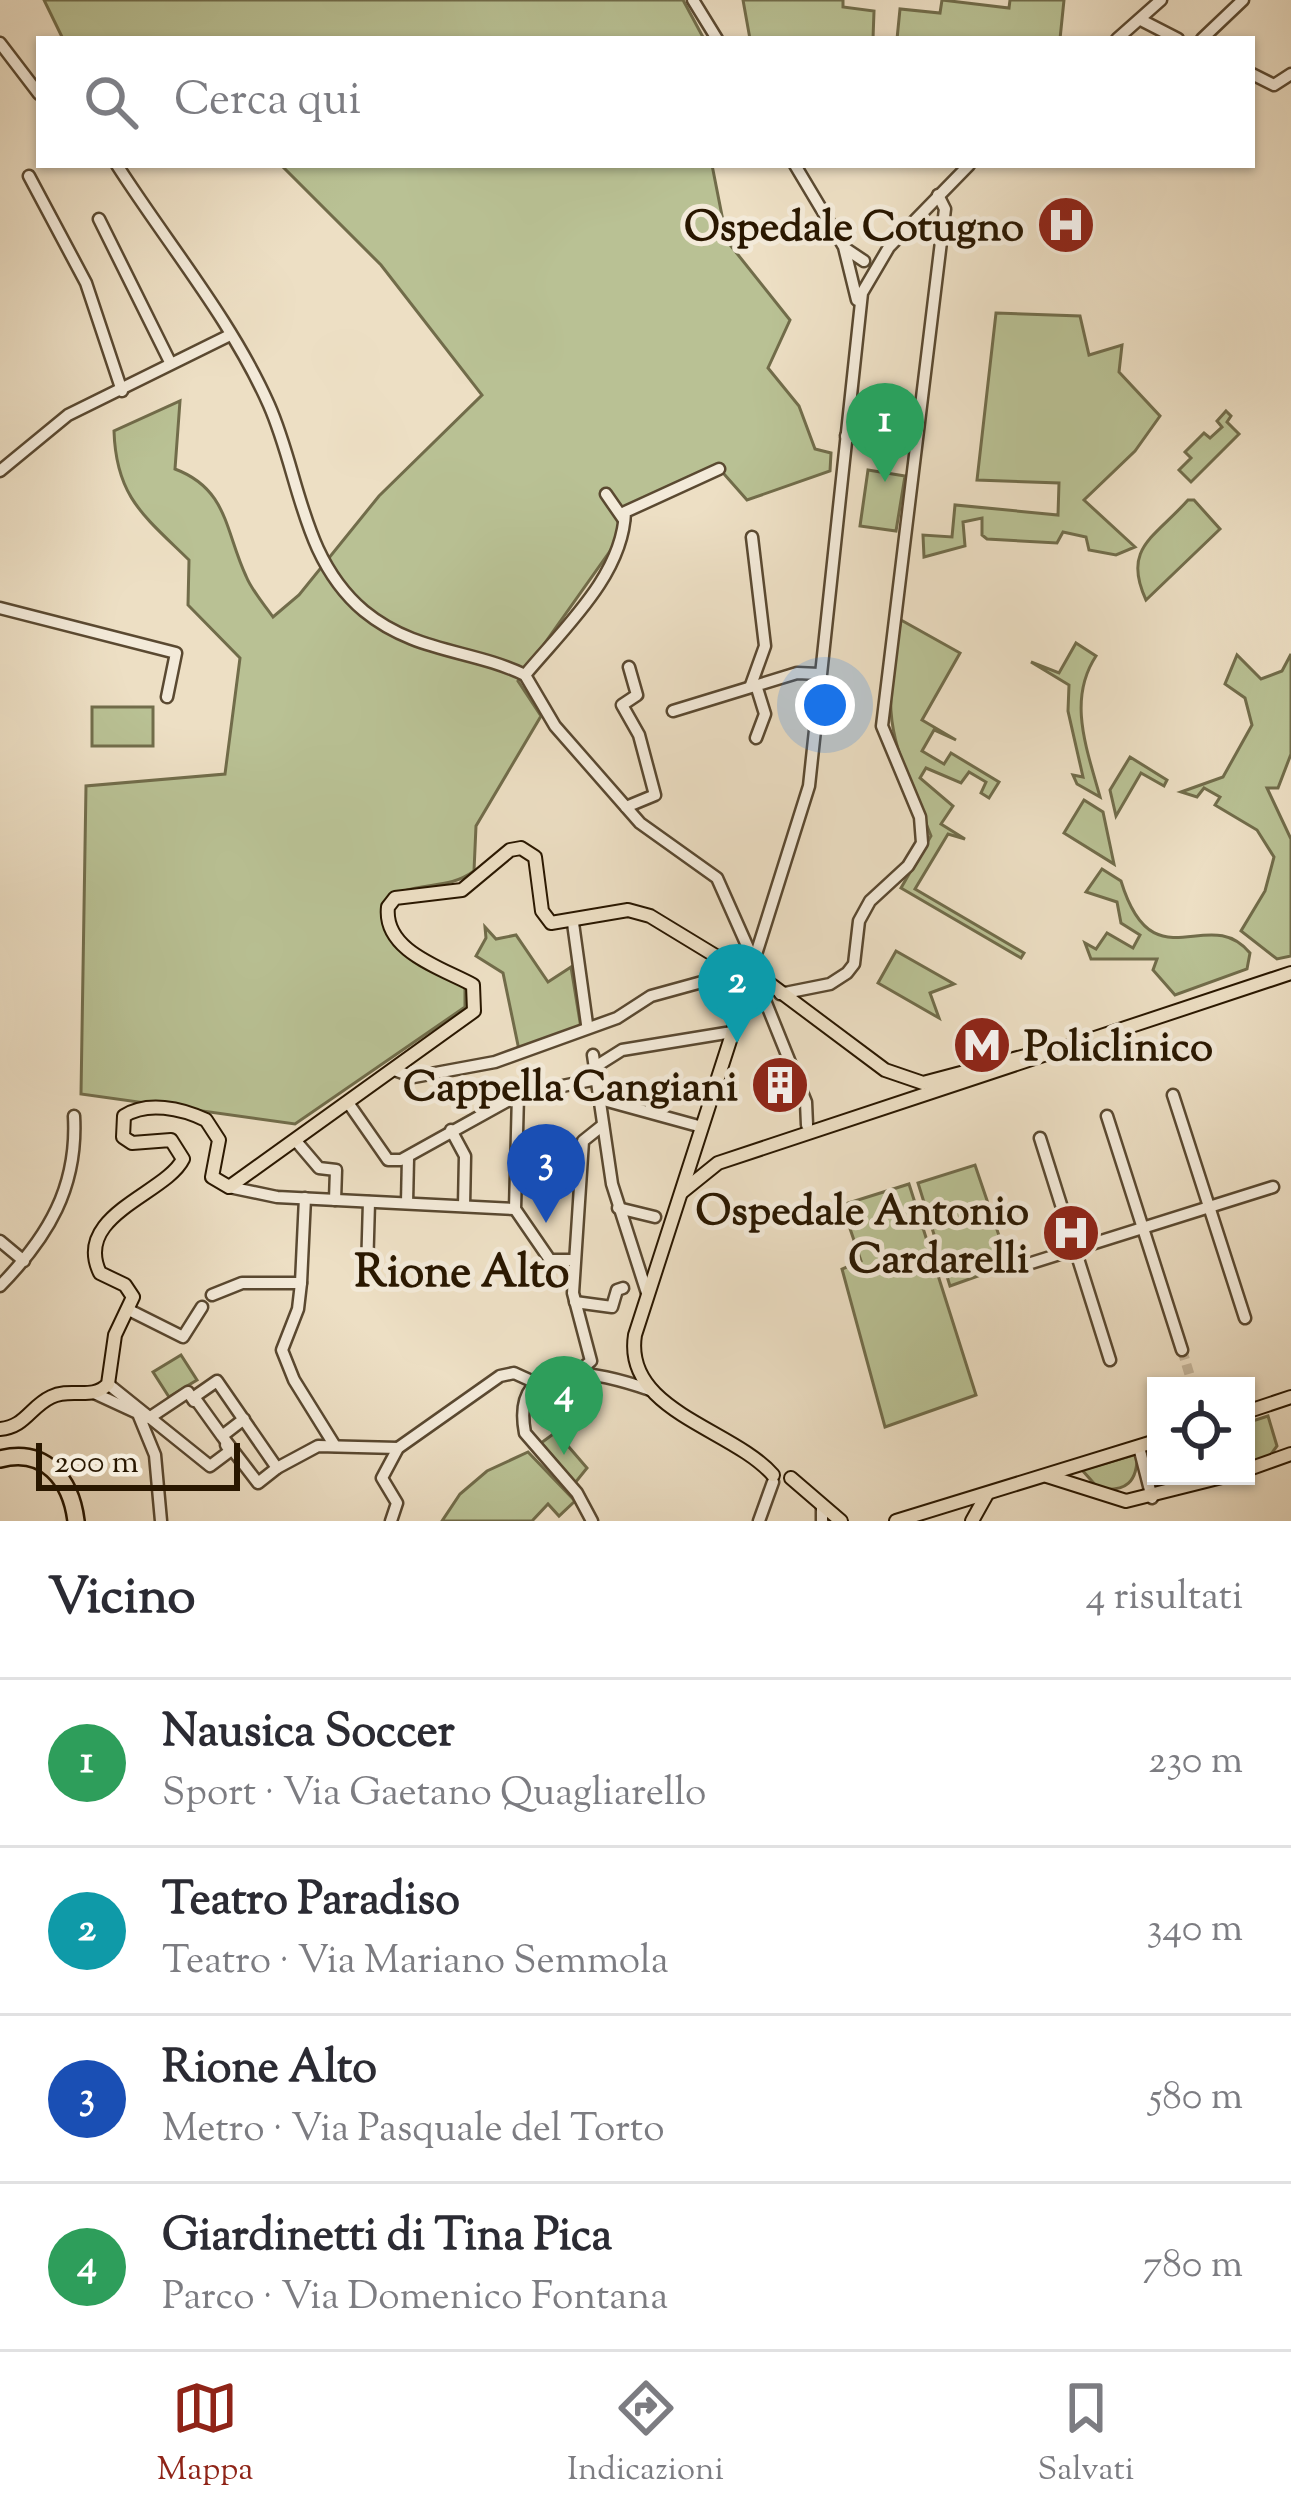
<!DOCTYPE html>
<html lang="it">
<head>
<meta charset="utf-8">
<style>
	:root { --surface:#fff; --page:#f2f2f3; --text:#2b2b33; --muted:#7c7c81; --line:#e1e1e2; --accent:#8f2418 }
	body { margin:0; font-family:"Sorts Mill Goudy",serif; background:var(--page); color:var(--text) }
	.controls { position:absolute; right:36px; bottom:36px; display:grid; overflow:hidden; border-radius:0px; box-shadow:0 3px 9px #0004 }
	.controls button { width:108px; height:108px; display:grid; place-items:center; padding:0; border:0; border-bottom:3px solid var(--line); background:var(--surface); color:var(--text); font:60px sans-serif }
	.scale { position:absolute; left:36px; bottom:30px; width:204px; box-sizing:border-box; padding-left:12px; border:6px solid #291700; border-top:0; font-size:33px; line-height:42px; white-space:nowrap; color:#291700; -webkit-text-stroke:9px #f3ead9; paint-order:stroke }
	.you { position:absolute; left:825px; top:705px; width:42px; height:42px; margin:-30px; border:9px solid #fff; border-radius:50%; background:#1a73e8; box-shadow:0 0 0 18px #1a73e833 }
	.badge { display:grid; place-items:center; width:78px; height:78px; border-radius:50%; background:var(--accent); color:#fff; font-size:39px; font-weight:700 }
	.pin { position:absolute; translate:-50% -99px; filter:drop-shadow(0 3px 6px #0008) }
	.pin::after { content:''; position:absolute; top:63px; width:42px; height:36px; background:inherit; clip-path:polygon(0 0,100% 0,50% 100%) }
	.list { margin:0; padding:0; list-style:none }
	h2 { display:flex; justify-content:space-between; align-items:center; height:156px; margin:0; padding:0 48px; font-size:51px }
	h2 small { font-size:39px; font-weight:400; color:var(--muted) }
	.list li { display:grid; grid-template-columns:78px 1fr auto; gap:36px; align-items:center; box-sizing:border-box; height:168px; padding:0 48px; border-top:3px solid var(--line) }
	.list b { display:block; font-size:45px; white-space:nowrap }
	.list p { margin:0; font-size:39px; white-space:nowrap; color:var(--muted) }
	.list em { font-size:39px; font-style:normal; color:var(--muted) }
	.icon { flex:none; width:66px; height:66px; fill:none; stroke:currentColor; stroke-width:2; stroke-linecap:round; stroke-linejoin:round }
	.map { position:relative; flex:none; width:1291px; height:1521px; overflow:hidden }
	.search { position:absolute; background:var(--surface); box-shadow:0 3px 9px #0004; left:36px; right:36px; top:36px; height:132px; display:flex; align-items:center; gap:30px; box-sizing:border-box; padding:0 42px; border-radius:0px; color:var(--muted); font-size:45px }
	.sheet { height:828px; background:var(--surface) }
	nav { display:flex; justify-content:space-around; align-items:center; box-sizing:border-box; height:168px; border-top:3px solid var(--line); background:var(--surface); font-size:33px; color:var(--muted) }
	nav a { display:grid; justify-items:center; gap:6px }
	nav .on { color:var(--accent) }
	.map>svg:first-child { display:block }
</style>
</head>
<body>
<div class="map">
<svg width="1291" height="1521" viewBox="0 0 1291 1521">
	<rect width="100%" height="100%" fill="#eddfc4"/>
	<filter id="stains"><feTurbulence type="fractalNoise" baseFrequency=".00167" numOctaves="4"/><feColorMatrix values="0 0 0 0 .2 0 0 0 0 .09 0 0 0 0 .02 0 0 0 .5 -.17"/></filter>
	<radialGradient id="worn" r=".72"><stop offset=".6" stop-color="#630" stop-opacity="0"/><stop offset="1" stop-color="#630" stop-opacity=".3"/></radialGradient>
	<g fill="#b9c194" stroke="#716c4a" stroke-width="3">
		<polygon points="44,0 683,0 704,39 63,39"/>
		<polygon points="743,0 843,0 843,7 874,11 873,39 750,39"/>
		<polygon points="942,0 1009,8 1010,0 1064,0 1060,39 897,39 900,9 940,13"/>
		<path d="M281 165H712L727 241 790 320 768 368 799 406 815 449 831 453 830 471 747 500 717 466 620 510V537L518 681 541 716 476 826 474 871C445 893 409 878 382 904 384 951 429 968 465 986V1007L295 1124 81 1094 86 786 225 774 240 658 188 605 189 560C144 516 116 497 114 431L180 401 175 469C228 489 225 531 246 576 252 591 264 604 273 617L299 595 379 496 482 395 381 265Z"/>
		<polygon points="996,313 1080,316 1089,355 1122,345 1119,372 1160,416 1135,451 1084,500 1135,547 1116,555 1089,550 1086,537 1063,532 1057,543 987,539 982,535 982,518 963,522 965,546 924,557 923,535 952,537 955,505 1058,515 1059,483 977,480"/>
		<polygon points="1226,411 1231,416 1227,422 1239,434 1191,482 1179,470 1191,458 1185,452 1204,433 1210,438 1222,427 1217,421"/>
		<polygon points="868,470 905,476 896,531 860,526"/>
		<path d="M1188 500H1194L1220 529 1146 600C1122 548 1154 538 1188 500Z"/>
		<path d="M901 620 960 653 922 720 956 740 934 730 922 751 944 764 951 753 999 782 989 798 981 793 986 782 969 772 961 783 926 768 920 778 953 806 941 824 965 839 948 834 915 889 1024 953 1021 958 901 888 931 836C893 739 879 724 901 620Z"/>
		<path d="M1076 643 1096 656C1067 700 1087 749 1100 797L1077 784 1073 775 1083 777 1068 711 1069 685 1031 662 1059 673Z"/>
		<polygon points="1291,654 1291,754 1278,788 1267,788 1291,839 1291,956 1277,959 1241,931 1265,891 1274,857 1257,830 1215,805 1220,797 1204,788 1197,797 1181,792 1223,777 1252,725 1245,698 1225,684 1237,655 1261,679 1282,671"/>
		<rect x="92" y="707" width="61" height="39"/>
		<polygon points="1130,757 1167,780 1164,786 1141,773 1116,816 1110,790"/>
		<polygon points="1084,800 1103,812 1114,864 1064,833"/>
		<path d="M1102 869 1121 881C1153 986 1208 902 1250 953L1247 969 1175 995 1153 970 1157 959H1091L1085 943 1096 949 1107 933 1133 948 1140 935 1121 923 1117 902 1086 892Z"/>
		<polygon points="485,927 496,939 516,935 548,982 571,967 581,1028 519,1050 503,973 476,956 486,938"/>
		<polygon points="896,951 954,984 930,993 939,1018 878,983"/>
		<polygon points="975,1165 1009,1265 950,1286 918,1183"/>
		<polygon points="909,1184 976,1395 885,1427 842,1269 861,1261 842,1205"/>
		<polygon points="181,1355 197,1380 169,1397 153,1372"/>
		<polygon points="1268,1416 1277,1446 1269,1457 1246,1464 1246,1423"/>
		<polygon points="556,1432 587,1468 575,1483 541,1443"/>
		<polygon points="528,1452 575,1501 559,1516 548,1504 532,1521 442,1521 460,1494 487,1471"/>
		<path d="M1137 1454C1138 1482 1126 1492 1099 1489L1082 1470Z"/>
	</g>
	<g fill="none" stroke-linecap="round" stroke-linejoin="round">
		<polyline stroke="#c6b79d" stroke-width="10" stroke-dasharray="10 5" stroke-linecap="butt" points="1182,1350 1193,1386"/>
		<defs>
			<g id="minor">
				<polyline points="693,0 717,39"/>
				<polyline points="1141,20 1178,39"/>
				<polyline points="1117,39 1161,0"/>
				<polyline points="1202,39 1243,0"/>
				<polyline points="0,43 39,94"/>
				<polyline points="1252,74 1274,85 1291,74"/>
				<path d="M117 165C167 243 232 321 269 405 300 475 301 558 364 611 415 653 471 649 525 675L555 726 640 823 717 878 761 977"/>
				<polyline points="795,165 844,247 857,300"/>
				<polyline points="29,176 86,283 122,391"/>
				<polyline points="99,219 170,362"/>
				<polyline points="846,249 864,261"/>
				<polyline points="846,436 914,444"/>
				<polyline points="0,471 68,415 228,336"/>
				<polyline points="606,494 624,520"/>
				<polyline points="0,608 176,653 167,697"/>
				<path d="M525 675C564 628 623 575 625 512L719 469"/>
				<polyline points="751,685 765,646 752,537"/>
				<polyline points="756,685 765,714 756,738"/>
				<polyline points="673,711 797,673 819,674"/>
				<polyline points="626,807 655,795 639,735 622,705 637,695 629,667"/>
				<polyline points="573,923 587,1024"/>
				<polyline points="752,967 809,786 862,293 889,247 969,165"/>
				<polyline points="762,993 806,1102 807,1125"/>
				<polyline points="780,994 830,984 847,973 854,964 859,921 870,901 908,866 922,843 920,817 882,726 945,209 938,195"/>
				<polyline points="593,1055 612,1184 647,1293"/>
				<polyline points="595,1067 622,1050 732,1032"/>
				<polyline points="397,1071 414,1077 495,1062 617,1018 651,996 731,974"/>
				<polyline points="518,1095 515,1209 550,1260 574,1260"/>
				<polyline points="1173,1095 1245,1318"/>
				<polyline points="600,1099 702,1127"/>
				<polyline points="349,1104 388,1160 401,1160 518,1095 597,1079"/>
				<polyline points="1107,1116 1182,1350"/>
				<polyline points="451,1130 465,1156 464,1206"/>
				<polyline points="1040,1138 1110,1360"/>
				<polyline points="296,1141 319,1168 336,1170 335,1200"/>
				<polyline points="229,1187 277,1197 515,1209"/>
				<polyline points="407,1203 408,1158"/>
				<polyline points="618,1208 655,1217"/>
				<polyline points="0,1241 24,1261"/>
				<polyline points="1012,1269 1273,1187"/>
				<polyline points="367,1271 369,1202"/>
				<polyline points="301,1283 298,1309 282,1350 294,1380 335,1446"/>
				<path d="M0 1286C48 1237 78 1187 74 1116"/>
				<polyline points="212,1295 242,1283 301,1283 305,1198"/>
				<polyline points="575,1302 612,1307 617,1290 623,1288"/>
				<polyline points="129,1310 183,1337 202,1307"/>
				<polyline points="579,1371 591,1361 573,1293 583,1141 603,1125"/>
				<polyline points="108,1384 210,1466 230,1451 226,1445"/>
				<polyline points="94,1393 146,1417"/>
				<polyline points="139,1416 155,1455 161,1521"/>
				<polyline points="149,1418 188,1392 194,1401"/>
				<polyline points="222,1436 258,1483 277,1468 217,1381 194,1397 222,1436 244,1419"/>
				<polyline points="1139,1447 1152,1498"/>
				<polyline points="277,1468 318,1446 398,1448"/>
				<polyline points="391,1521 397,1503 382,1478 398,1448 500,1376 514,1373 536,1383"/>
				<path d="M592 1521 577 1493 525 1433C509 1348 604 1374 650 1390"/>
				<polyline points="759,1521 773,1482"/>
				<polyline points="822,1521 822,1508"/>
			</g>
			<g id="major">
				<polyline points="742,982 758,975 885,1070 923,1083 1063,1046"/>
				<path d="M745 994 635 1335C623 1411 732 1428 773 1475"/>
				<polyline points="682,1192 718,1163 1291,973"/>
				<polyline points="1246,1412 1291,1397"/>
				<path d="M0 1429C25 1427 30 1407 51 1397 71 1387 92 1401 108 1384L115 1335 133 1297 125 1285 100 1273C72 1215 166 1194 183 1159L171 1140 132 1143 123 1137 124 1116C147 1101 181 1108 206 1120L219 1140 212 1177 229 1187 474 1011 473 985C442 968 383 951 388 907L395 898 462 890 510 850 521 848 535 857 542 911 551 923 628 910 650 916 747 975"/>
				<polyline points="1246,1470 1291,1454"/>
				<polyline points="1047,1476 1126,1501 1226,1476"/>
				<polyline points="791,1478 841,1521"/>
				<polyline points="896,1521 1156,1441"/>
				<polyline points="972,1521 987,1494"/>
			</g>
			<path id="highway" d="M0 1459C45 1447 71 1480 76 1521"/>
		</defs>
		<use href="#minor" stroke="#5a4931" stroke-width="15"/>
		<use href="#major" stroke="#291700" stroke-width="16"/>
		<use href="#highway" stroke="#291700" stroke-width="20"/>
		<use href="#minor" stroke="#f3ead9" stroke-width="10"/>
		<use href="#major" stroke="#eddfc4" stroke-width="12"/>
		<use href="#highway" stroke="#eddfc4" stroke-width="15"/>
	</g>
	<defs>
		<symbol id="hospital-disc" viewBox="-11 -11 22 22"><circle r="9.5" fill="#8f2418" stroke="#f3ead9"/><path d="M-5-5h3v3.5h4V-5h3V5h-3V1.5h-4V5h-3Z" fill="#fff"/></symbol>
		<symbol id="metro-disc" viewBox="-11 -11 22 22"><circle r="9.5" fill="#8f2418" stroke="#f3ead9"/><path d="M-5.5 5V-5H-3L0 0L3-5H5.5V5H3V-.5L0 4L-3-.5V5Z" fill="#fff"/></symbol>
		<symbol id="building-disc" viewBox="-11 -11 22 22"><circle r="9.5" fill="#8f2418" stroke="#f3ead9"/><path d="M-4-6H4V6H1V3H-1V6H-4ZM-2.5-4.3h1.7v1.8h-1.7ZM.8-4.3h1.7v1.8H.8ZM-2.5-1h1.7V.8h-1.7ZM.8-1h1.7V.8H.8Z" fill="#fff"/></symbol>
	</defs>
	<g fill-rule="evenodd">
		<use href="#hospital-disc" x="1033" y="192" width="66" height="66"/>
		<use href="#metro-disc" x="949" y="1012" width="66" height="66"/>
		<use href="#building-disc" x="747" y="1052" width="66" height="66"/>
		<use href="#hospital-disc" x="1038" y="1200" width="66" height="66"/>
	</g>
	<g text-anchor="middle" stroke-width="10" stroke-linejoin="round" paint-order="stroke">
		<g font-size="42" font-weight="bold" fill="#291700" stroke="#f3ead9" text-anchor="end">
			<text x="1024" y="240">Ospedale Cotugno</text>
			<text x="1024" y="1060" text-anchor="start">Policlinico</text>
			<text x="738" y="1100">Cappella Cangiani</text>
			<text x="1029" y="1224">Ospedale Antonio<tspan x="1029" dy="48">Cardarelli</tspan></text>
		</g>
		<g font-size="45" font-weight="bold" fill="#291700" stroke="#f3ead9">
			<text x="462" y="1286">Rione Alto</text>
		</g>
	</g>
	<rect width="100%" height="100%" filter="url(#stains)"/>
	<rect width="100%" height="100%" fill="url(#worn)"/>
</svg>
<div class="controls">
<button><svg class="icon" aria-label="locate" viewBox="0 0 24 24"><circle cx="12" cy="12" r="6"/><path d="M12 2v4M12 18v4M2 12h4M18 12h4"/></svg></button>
</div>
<div class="scale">200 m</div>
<div class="you"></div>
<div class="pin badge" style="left:885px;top:482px;background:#2e9e5b">1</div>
<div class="pin badge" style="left:737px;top:1043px;background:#0f9aa8">2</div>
<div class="pin badge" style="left:546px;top:1223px;background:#1a4fb4">3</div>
<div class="pin badge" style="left:564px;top:1455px;background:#2e9e5b">4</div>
<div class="search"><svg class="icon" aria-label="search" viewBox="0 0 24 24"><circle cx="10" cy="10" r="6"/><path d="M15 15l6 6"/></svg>Cerca qui</div>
</div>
<section class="sheet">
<h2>Vicino<small>4 risultati</small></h2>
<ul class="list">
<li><span class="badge" style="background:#2e9e5b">1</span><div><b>Nausica Soccer</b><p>Sport · Via Gaetano Quagliarello</p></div><em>230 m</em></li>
<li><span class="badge" style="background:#0f9aa8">2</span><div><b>Teatro Paradiso</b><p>Teatro · Via Mariano Semmola</p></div><em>340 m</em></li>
<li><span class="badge" style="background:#1a4fb4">3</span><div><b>Rione Alto</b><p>Metro · Via Pasquale del Torto</p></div><em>580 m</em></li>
<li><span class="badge" style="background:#2e9e5b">4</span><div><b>Giardinetti di Tina Pica</b><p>Parco · Via Domenico Fontana</p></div><em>780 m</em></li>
</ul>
</section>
<nav>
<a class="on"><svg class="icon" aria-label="map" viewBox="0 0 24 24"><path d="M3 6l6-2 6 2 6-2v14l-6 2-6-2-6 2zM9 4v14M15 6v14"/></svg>Mappa</a>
<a><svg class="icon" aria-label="directions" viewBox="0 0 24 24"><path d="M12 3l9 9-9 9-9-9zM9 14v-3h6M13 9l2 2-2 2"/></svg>Indicazioni</a>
<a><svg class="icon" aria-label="saved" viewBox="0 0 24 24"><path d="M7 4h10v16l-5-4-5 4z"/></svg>Salvati</a>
</nav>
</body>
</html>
